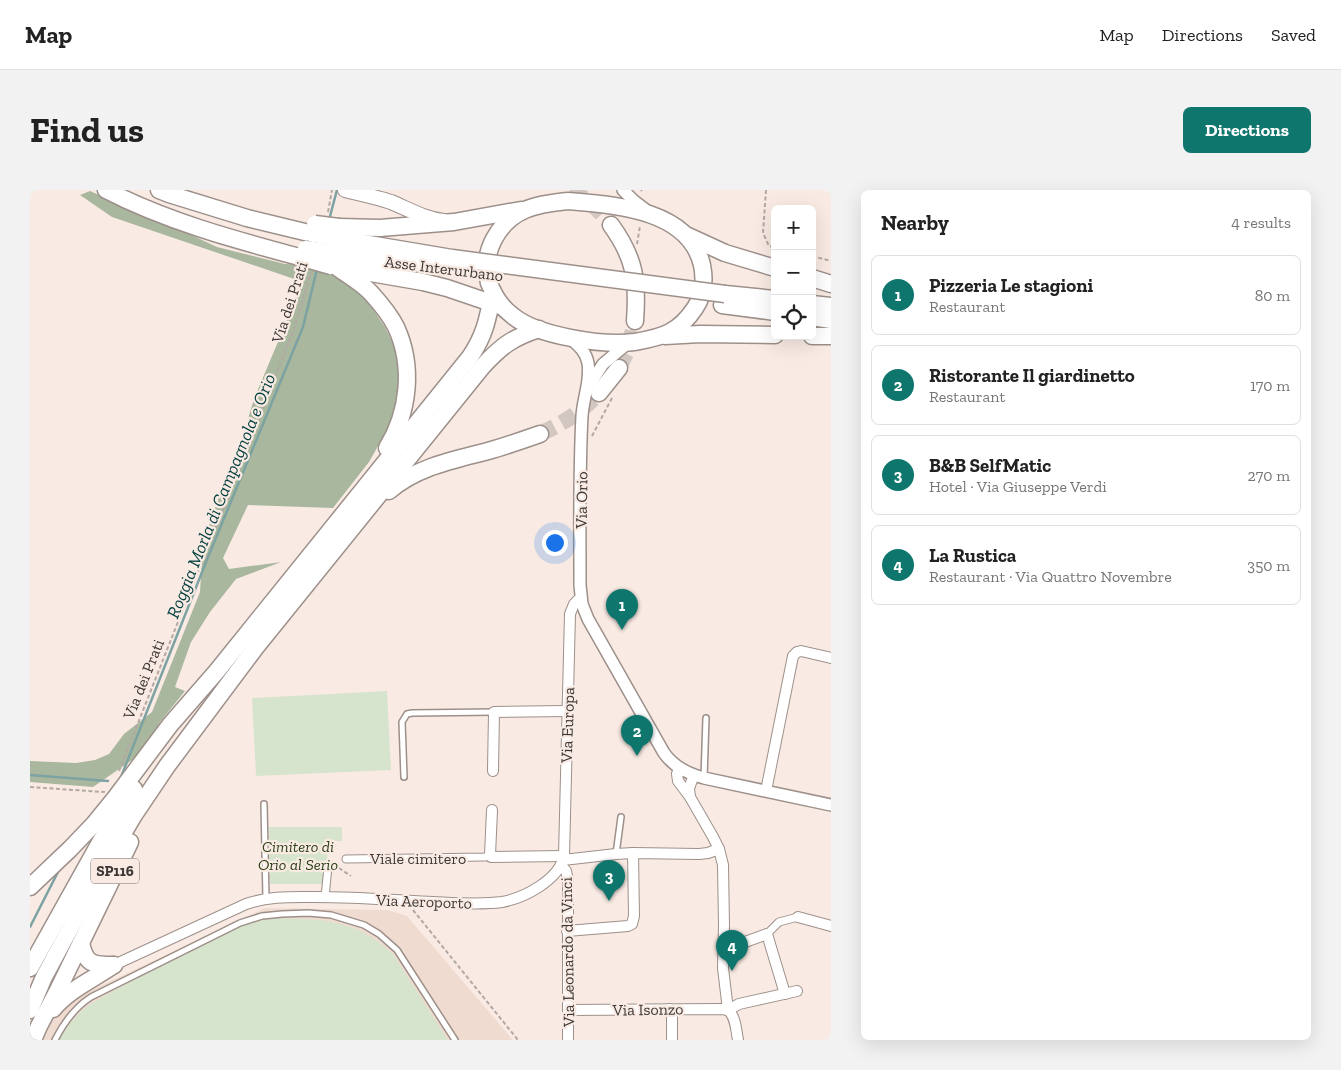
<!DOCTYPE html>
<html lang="en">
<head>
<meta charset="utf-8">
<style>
	:root { --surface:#fff; --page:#f2f2f2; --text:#222; --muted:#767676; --line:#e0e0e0; --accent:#0f766e }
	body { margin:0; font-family:"Zilla Slab",serif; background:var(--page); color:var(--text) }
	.controls { position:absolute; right:15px; top:15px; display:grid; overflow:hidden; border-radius:8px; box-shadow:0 5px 20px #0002 }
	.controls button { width:45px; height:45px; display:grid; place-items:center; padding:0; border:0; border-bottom:1px solid var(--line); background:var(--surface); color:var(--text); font:25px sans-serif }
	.you { position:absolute; left:524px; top:352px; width:18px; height:18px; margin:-12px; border:4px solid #fff; border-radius:50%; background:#1a73e8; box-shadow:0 0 0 8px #1a73e833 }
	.badge { display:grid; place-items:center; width:32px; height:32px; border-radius:50%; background:var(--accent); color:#fff; font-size:16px; font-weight:700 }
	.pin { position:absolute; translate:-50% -41px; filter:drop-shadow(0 1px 2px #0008) }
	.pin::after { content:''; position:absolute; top:26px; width:18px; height:15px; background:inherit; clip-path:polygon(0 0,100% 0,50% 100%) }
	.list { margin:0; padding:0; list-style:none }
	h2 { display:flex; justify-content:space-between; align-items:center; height:65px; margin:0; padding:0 20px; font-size:21px }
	h2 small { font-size:16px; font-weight:400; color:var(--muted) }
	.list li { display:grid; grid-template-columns:32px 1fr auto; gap:15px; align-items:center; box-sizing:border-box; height:80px; margin:0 10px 10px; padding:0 10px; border:1px solid var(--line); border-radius:8px }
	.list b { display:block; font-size:19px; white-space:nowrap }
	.list p { margin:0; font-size:16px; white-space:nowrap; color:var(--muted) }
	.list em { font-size:16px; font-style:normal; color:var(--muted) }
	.icon { flex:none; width:28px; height:28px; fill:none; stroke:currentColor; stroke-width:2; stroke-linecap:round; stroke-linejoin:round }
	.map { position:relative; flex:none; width:801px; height:850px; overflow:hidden; border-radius:8px }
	header { display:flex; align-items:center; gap:30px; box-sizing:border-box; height:70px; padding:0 25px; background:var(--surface); border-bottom:1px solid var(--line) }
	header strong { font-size:24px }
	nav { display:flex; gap:28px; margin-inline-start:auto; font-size:18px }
	.intro { display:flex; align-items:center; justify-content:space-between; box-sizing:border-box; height:120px; padding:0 30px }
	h1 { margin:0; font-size:35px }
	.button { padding:12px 22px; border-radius:8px; background:var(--accent); color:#fff; font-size:18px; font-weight:700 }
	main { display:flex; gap:30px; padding:0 30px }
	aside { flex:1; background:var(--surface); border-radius:8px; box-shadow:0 5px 20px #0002 }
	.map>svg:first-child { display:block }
</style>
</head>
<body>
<header>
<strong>Map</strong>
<nav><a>Map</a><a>Directions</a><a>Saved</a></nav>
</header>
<div class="intro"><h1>Find us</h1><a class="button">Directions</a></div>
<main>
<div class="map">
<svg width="801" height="850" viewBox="0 0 801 850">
	<rect width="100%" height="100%" fill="#f9ebe4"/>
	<polygon fill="#f0dbd0" points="235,718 357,720 377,726 483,850 13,850 22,830 47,807"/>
	<g fill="#d7e4cd">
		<polygon points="357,501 361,580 226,586 222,508"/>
		<polygon points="239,637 312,637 312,651 297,651 298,694 240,694"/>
		<path d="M244 728C292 729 327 729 363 764L418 850H29C37 835 48 822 62 813 94 795 126 777 159 760 189 746 212 733 244 728Z"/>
	</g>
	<polygon fill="#a8b79d" points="60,1 85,12 103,21 159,44 187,57 255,74 274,75 302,83 320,96 338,112 355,137 367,162 369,197 360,235 339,272 303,318 218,315 193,368 199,379 251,372 206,389 180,422 161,452 145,497 155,501 130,532 123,546 105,568 63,597 0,592 0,571 46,573 65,570 79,564 94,544 122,522 170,402 173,353 189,307 211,252 224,209 273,92 82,27 50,5"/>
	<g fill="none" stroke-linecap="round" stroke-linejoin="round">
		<g stroke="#7da2a2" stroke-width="2.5">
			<polyline points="299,30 307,0"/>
			<polyline points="0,585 78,591"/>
			<polyline points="91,587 176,372 273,137 287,79"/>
			<polyline points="0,737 29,680"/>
		</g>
		<g stroke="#d3c7c1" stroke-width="16" stroke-dasharray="16 8" stroke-linecap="butt">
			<path d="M540 0C557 9 570 20 581 35"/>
			<polyline points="589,178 599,157 605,131"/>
			<path d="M510 244C535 232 550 223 569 203"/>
		</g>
		<defs>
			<g id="service">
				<polyline points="374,587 372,532 377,524 382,523 464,522"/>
				<polyline points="674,588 676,528"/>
				<polyline points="234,614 236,708"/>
				<polyline points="586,664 591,627"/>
				<path d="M25 850C34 832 44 818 61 807L210 733 232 726 252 724 278 723 301 725 334 735 349 744 367 760 425 850"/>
			</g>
			<g id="pedestrian">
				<polyline points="316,669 454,667 461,666"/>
				<polyline points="295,707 298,677"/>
				<polyline points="737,744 749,732 768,727"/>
			</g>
			<g id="minor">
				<path d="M649 578 647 584 648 591 660 607 683 647 689 659 693 675 694 736 693 778 698 820C706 827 706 840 708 850"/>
				<polyline points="463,581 464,522 537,521"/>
				<polyline points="736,601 763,466 767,462 771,461 801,468"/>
				<polyline points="660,607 659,598 664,585"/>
				<polyline points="462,620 460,665 461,667 534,666"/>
				<polyline points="533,670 586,664 603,663 669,664 678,663 689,659"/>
				<polyline points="531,675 536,681 538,690 538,850"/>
				<polyline points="768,727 801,736"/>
				<polyline points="537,741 598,736 602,734 604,726 603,663"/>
				<polyline points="694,757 704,756 737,744 755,804"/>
				<path d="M84 775 216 714C239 706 261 707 284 707 324 707 364 710 403 712 425 713 450 715 472 712 494 708 529 690 534 666L540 424 544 414 551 407"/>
				<polyline points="639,819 642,826 642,850"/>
				<polyline points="538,820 692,819 698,820"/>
				<polyline points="698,820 709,814 767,801"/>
			</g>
			<g id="tertiary">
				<polyline points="593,0 603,10 616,20"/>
				<path d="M541 149C549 156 556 162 558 173 561 191 553 208 552 226 549 282 550 338 550 395L552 414 558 429 634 563C644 577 658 584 674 588L801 615"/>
				<polyline points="560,194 573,174 598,153"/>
			</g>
			<path id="secondary" d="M315 0C330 4 346 7 361 12 378 19 395 29 414 31"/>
			<g id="trunk">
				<path d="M76 0C138 32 206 50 273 68"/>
				<polyline points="129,0 139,4 217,28 283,44"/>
				<path d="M538 11C584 15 659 19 672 75 675 90 674 105 665 118 659 127 650 137 640 142 629 148 616 150 604 152 574 156 507 146 483 126 472 118 464 106 459 93 455 78 457 62 464 49 480 19 506 14 538 11Z"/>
				<path d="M581 35C605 68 608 91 605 131"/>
				<polyline points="309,37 350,38 424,32 491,20"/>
				<polyline points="658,46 695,63 745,78"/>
				<polyline points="309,49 422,68"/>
				<polyline points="307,64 409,76"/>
				<path d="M308 78C319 86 332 93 341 103 351 114 360 125 366 137 384 176 379 222 357 258"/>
				<polyline points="312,78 393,92 417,98 470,116"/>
				<polyline points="782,88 801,94"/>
				<polyline points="695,104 745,109"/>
				<polyline points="782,114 801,116"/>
				<polyline points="692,115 745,122"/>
				<polyline points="782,127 801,130"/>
				<polyline points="635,146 670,144 745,145"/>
				<polyline points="782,146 801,146"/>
				<polyline points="569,203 589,178"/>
				<path d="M359 301C386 277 424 270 458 261 476 256 493 250 510 244"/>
				<path d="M0 697 40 659 64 634 86 607 140 535 187 481 440 167C455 145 458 128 463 102"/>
				<path d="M51 753C56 775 63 775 84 775"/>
				<polyline points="0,778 72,649 104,599"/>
				<path d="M23 819C40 799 62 790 84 775"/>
				<path d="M0 820 14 787 71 681 104 625 137 576 226 457 452 177C471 156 482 148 509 139"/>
				<polyline points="3,850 9,836 28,800 100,652"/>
			</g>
		</defs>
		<use href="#service" stroke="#9d908a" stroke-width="8"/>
		<use href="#pedestrian" stroke="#9d908a" stroke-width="9"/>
		<use href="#minor" stroke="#9d908a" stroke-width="12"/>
		<use href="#tertiary" stroke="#9d908a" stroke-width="14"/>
		<use href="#secondary" stroke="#9d908a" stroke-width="16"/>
		<use href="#trunk" stroke="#9d908a" stroke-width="19"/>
		<g stroke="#b3a8a3" stroke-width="2" stroke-dasharray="4 2.5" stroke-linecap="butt">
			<polyline points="611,0 612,1"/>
			<polyline points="736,0 733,43 739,56 745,57"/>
			<polyline points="298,22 302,0"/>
			<polyline points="607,54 610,36"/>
			<polyline points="782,66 801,71"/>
			<polyline points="562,246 583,206"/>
			<polyline points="89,581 264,139 281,82"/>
			<polyline points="0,597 74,602 74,601"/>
			<polyline points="309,678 321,686"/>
			<polyline points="383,720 488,850"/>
		</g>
		<use href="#service" stroke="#fff" stroke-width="5"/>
		<use href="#pedestrian" stroke="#fff" stroke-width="7"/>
		<use href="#minor" stroke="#fff" stroke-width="10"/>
		<use href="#tertiary" stroke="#fff" stroke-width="11"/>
		<use href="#secondary" stroke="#fff" stroke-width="14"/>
		<use href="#trunk" stroke="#fff" stroke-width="16"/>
		<defs>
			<g id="trunk-bridge">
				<polyline points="285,34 309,37"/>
				<polyline points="283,44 309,49"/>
				<polyline points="276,59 307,64"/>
				<polyline points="273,68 301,76"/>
				<polyline points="422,68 695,104"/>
			</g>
		</defs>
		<use href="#trunk-bridge" stroke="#9d908a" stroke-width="19" stroke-linecap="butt"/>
		<use href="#trunk-bridge" stroke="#fff" stroke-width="16"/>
	</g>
	<g text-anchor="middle" stroke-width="4.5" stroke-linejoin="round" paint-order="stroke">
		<rect fill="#f9ebe4" stroke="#756d69" stroke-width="1" x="61" y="668.5" width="48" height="25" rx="4"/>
		<g font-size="15" font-weight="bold" fill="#3c3734">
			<text x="85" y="686">SP116</text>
		</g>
		<g font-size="16" fill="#3c3734" stroke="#f9ebe4">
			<text transform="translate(414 78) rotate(7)" y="6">Asse Interurbano</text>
			<text transform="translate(259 112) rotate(-72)" y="6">Via dei Prati</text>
			<text transform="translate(551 310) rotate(-89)" y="6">Via Orio</text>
			<text transform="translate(113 489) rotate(-68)" y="6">Via dei Prati</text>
			<text transform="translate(537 535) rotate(-88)" y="6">Via Europa</text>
			<text x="388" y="674">Viale cimitero</text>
			<text transform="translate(394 711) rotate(2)" y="6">Via Aeroporto</text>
			<text transform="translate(537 762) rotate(-91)" y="6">Via Leonardo da Vinci</text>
			<text transform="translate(618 819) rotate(-1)" y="6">Via Isonzo</text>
		</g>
		<g font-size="16" font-style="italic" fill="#2b4118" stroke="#f9ebe4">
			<text x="268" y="662">Cimitero di<tspan x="268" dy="18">Orio al Serio</tspan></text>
		</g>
		<g font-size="18" font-style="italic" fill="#003e3e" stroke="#f9ebe4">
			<text transform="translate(191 306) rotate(-68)" y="6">Roggia Morla di Campagnola e Orio</text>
		</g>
	</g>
</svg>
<div class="controls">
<button>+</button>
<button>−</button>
<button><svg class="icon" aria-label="locate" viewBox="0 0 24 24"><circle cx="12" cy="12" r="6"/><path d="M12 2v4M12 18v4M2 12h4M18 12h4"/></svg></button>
</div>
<div class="you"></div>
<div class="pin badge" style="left:592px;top:440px">1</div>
<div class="pin badge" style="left:607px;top:566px">2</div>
<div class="pin badge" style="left:579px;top:711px">3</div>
<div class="pin badge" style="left:702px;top:781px">4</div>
</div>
<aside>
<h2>Nearby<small>4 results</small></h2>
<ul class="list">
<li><span class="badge">1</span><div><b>Pizzeria Le stagioni</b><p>Restaurant</p></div><em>80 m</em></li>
<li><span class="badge">2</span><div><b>Ristorante Il giardinetto</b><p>Restaurant</p></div><em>170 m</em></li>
<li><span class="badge">3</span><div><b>B&amp;B SelfMatic</b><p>Hotel · Via Giuseppe Verdi</p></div><em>270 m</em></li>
<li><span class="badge">4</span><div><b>La Rustica</b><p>Restaurant · Via Quattro Novembre</p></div><em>350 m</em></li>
</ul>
</aside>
</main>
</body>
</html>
